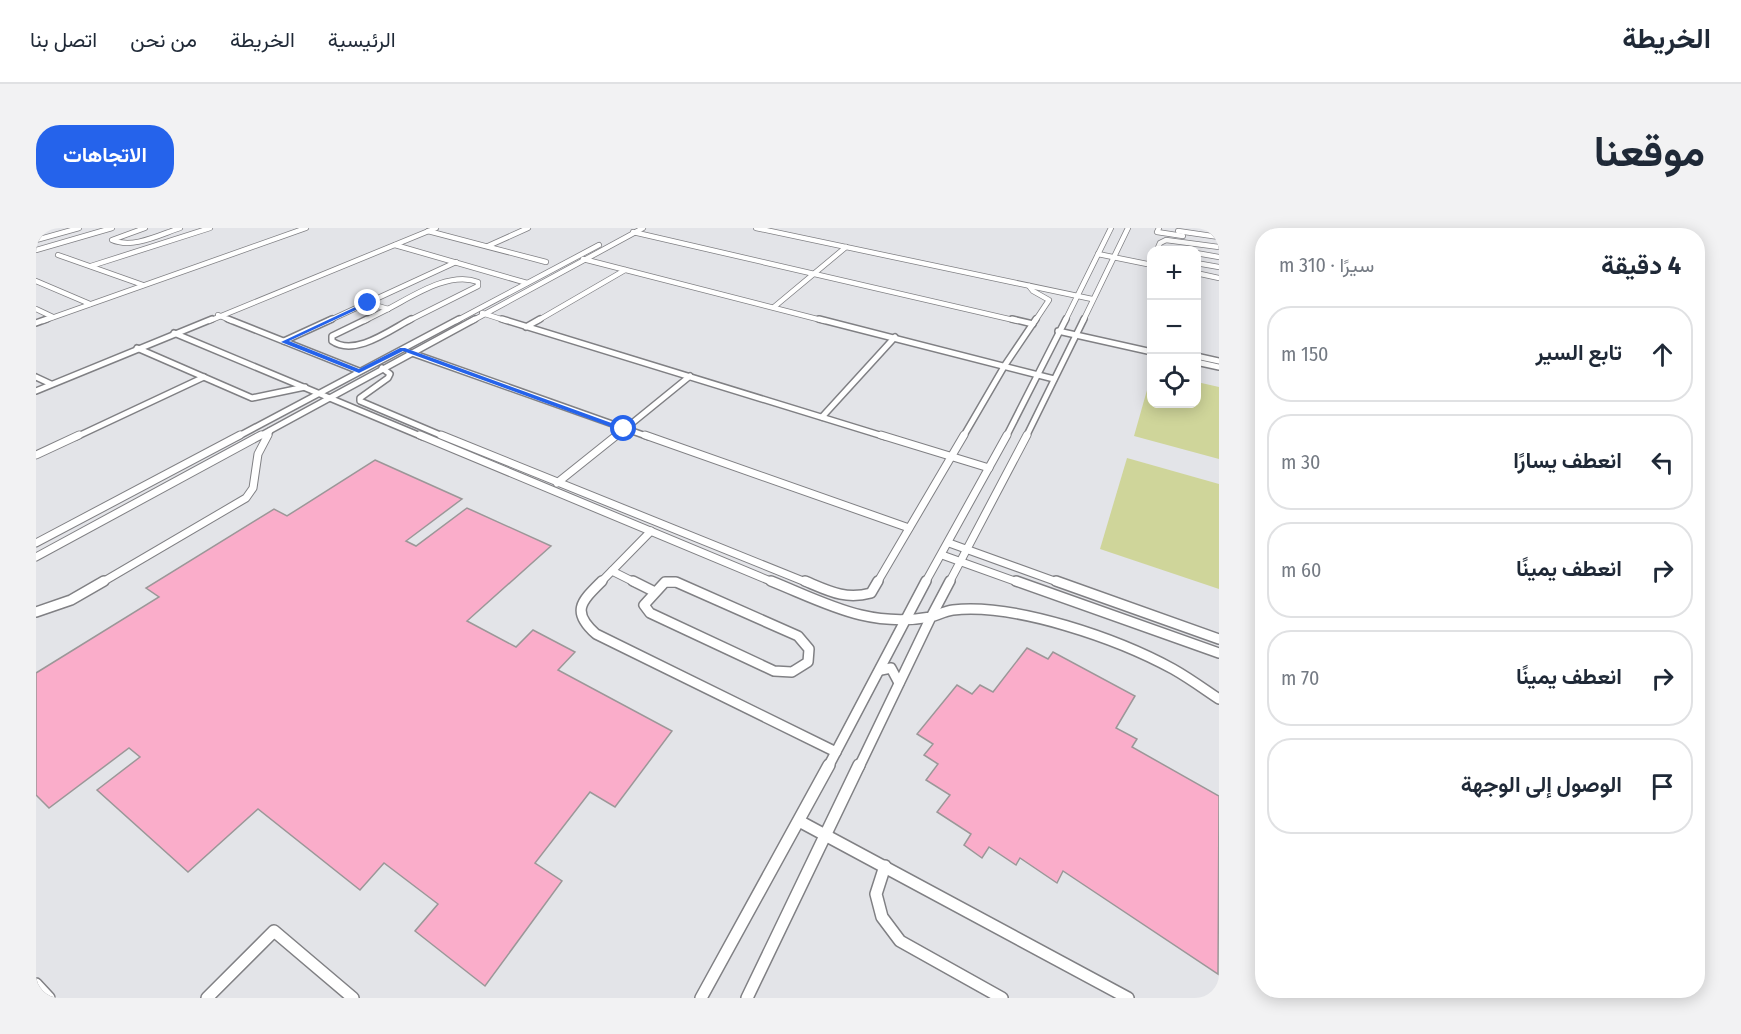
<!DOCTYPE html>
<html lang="ar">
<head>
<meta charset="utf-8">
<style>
	:root { --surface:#fff; --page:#f2f2f3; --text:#1f2937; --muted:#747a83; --line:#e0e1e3; --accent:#2563eb }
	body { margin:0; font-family:"Fira Sans Condensed",Vazirmatn,sans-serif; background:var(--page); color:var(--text); direction:rtl }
	.controls { position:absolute; right:18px; top:18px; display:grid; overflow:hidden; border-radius:12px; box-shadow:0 3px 15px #0003 }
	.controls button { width:54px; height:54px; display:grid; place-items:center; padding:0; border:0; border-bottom:2px solid var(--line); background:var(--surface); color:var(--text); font:30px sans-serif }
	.stop { position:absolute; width:18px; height:18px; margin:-14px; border:4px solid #2563eb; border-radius:50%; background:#fff }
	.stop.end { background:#2563eb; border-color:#fff; box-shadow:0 2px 6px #0008 }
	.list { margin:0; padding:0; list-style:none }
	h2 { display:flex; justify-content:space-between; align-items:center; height:78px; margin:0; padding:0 24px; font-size:26px }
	h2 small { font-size:20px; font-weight:400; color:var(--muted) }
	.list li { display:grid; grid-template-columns:39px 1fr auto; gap:18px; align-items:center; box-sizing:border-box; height:96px; margin:0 12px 12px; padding:0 12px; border:2px solid var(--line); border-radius:24px }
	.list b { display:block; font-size:22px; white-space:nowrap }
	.list em { font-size:20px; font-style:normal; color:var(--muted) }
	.icon { flex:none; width:33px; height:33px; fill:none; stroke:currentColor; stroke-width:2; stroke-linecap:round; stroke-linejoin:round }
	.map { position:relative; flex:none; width:1183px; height:770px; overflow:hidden; direction:ltr; border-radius:24px }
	header { display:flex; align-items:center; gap:36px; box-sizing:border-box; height:84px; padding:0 30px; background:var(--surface); border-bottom:2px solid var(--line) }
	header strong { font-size:28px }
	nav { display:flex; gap:33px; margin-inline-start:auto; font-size:21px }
	.intro { display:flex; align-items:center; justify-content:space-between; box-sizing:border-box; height:144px; padding:0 36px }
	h1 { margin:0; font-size:42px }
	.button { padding:15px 27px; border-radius:24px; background:var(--accent); color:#fff; font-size:21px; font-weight:700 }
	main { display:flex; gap:36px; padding:0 36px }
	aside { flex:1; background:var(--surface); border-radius:24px; box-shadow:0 3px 15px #0003 }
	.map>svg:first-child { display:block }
</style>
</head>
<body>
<header>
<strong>الخريطة</strong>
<nav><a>الرئيسية</a><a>الخريطة</a><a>من نحن</a><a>اتصل بنا</a></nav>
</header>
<div class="intro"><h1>موقعنا</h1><a class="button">الاتجاهات</a></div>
<main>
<aside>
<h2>4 دقيقة<small>سيرًا · 310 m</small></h2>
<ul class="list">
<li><svg class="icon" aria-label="ahead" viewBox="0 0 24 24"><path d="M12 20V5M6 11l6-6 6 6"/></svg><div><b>تابع السير</b></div><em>150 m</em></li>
<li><svg class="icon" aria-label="left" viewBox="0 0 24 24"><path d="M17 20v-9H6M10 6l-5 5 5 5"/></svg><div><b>انعطف يسارًا</b></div><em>30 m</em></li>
<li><svg class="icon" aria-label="right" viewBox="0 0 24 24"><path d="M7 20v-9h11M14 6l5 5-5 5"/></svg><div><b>انعطف يمينًا</b></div><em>60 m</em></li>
<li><svg class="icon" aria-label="right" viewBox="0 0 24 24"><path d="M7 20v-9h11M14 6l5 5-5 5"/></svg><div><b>انعطف يمينًا</b></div><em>70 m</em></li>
<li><svg class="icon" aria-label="arrive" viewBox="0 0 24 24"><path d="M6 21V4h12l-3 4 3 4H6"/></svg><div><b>الوصول إلى الوجهة</b></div></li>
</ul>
</aside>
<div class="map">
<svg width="1183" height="770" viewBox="0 0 1183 770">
	<rect width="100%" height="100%" fill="#e3e4e8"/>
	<g fill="#cfd59a">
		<polygon points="1115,148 1116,176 1160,176 1161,154 1183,159 1183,231 1098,208"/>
		<polygon points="1091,230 1183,256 1183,361 1064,321"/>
	</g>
	<g fill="#faadca" stroke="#9b9798" stroke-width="1.5">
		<polygon points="339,232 426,271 370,313 380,318 431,280 515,318 431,393 480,419 497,402 539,424 522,442 636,503 579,579 554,564 499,635 526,653 449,758 379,703 402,676 348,635 324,662 222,581 152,644 61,562 104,529 93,520 13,580 0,567 0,445 123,369 110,360 238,281 251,288"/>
		<polygon points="991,420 1012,431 1017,424 1099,468 1080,500 1101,511 1096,519 1183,568 1182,746 1027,643 1021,655 984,630 980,637 953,619 946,630 928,617 935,606 901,584 914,567 890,552 902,536 888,527 897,516 881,506 921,457 936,466 944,457 957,464"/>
	</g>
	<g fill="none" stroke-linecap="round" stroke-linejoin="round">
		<defs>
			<g id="lane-far4">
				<path d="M109 0 76 12C97 21 123 7 144 0"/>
				<polyline points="720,0 1056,71"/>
				<polyline points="1123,0 1121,4 1147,8"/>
				<polyline points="1172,0 1183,2"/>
				<polyline points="392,3 510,34"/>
				<polyline points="1142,3 1183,9"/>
				<polyline points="597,4 982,93"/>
				<polyline points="0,12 43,0"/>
				<polyline points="359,17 491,55"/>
				<polyline points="452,18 492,0"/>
				<polyline points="0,22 76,0"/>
				<polyline points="1121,22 1124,15 1130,12 1183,19"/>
				<polyline points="1160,25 1183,29"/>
				<polyline points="1062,26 1116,37"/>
				<polyline points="22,27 107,57"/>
				<polyline points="547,31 789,93"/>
				<polyline points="1160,35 1183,39"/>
				<polyline points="55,38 174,0"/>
				<polyline points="1160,45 1183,50"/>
				<polyline points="0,53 54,76"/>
				<polyline points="993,58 997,63 1013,72 999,93"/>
				<polyline points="332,75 352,81"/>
				<polyline points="738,79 810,19"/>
				<polyline points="0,81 17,89"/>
				<path d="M352 81C377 68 413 43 442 54V58L372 93"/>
				<polyline points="446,85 471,93"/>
				<polyline points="182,87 196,93"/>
				<polyline points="7,93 270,0"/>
				<polyline points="173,93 400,0"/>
				<polyline points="292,93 420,34"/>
				<polyline points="328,93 352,81"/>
				<polyline points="420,93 563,17"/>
				<polyline points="436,93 607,0"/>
				<polyline points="501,93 589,42"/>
				<polyline points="1029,93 1075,0"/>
				<polyline points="1047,93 1092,0"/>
			</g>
			<g id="lane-far3">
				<polyline points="192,91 323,143"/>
				<path d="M331 91 296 108V113C319 129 354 102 375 91"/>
				<polyline points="466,91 850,209"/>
				<polyline points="783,91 1018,151"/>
				<polyline points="976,91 997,96"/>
				<polyline points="0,95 11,91"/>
				<polyline points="490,99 504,91"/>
				<polyline points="1022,103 1116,124"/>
				<polyline points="138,105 387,209"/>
				<polyline points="248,113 296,91"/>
				<polyline points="101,120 216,170 269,159"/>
				<polyline points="373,124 613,209"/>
				<polyline points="1160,128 1183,133"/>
				<polyline points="1160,134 1183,139"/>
				<polyline points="346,140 354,146 352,150 324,170 324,173 409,209"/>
				<polyline points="0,149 15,156"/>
				<polyline points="0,163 176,91"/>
				<polyline points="786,189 859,109"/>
				<polyline points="40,209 168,149"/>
				<polyline points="201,209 423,91"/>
				<polyline points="222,209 439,91"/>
				<polyline points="231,209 234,203"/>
				<polyline points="579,209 654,148"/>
				<polyline points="927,209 969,137 1000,91"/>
				<polyline points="970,209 1030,91"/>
				<polyline points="990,209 1048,91"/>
			</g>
			<g id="lane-far2">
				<polyline points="384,207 739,355"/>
				<polyline points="405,207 772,355"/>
				<polyline points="609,207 873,300"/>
				<polyline points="845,207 953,240"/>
				<polyline points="0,227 43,207"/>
				<polyline points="521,255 581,207"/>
				<polyline points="0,315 204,207"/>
				<polyline points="913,315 1024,355"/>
				<polyline points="906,327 984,355"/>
				<polyline points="0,329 225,207"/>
				<polyline points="576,343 600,355"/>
				<polyline points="65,355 210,270 217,260 222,226 232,207"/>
				<polyline points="564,355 615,303"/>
				<polyline points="628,355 641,355"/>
				<polyline points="841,355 928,207"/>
				<polyline points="889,355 971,207"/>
				<polyline points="913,355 991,207"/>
			</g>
			<g id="lane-far1">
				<path d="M566 353C546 373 534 383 560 406L800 524"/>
				<polyline points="597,353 619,364"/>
				<path d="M735 353C792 376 832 400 895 389L914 353"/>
				<path d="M769 353C793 363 809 372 835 365L842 353"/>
				<polyline points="980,353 1183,425"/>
				<polyline points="1020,353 1183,411"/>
				<polygon points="629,354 640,354 762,408 773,421 772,434 756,444 738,443 614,385 608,377"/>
				<polyline points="0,384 35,372 68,353"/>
				<polyline points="845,442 855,440 863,455"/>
				<polyline points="792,539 890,353"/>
				<path d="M823 539 895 389C902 387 909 383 917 382 980 375 1082 411 1137 441 1153 450 1168 461 1183 471"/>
			</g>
			<g id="lane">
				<polyline points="763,593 1092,770"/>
				<polyline points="849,638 840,666 846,689 864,713 966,770"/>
				<polyline points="0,756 13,770"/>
				<polyline points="171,770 238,703 317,770"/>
				<polyline points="665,770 793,537"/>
				<polyline points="711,770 823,537"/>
			</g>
		</defs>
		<use href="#lane-far4" stroke="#808084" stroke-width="6"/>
		<use href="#lane-far3" stroke="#808084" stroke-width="8"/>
		<use href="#lane-far2" stroke="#808084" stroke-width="9"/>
		<use href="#lane-far1" stroke="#808084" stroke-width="12"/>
		<use href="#lane" stroke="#808084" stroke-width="14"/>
		<use href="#lane-far4" stroke="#fff" stroke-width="4.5"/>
		<use href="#lane-far3" stroke="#fff" stroke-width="5"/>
		<use href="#lane-far2" stroke="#fff" stroke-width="7"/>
		<use href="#lane-far1" stroke="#fff" stroke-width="9"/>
		<use href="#lane" stroke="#fff" stroke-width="11"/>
	</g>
	<polygon fill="#2563eb" points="330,74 335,75 253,113 323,141 364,120 369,120 592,201 586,203 367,123 323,145 245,114"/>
</svg>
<div class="controls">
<button>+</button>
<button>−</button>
<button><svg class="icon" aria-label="locate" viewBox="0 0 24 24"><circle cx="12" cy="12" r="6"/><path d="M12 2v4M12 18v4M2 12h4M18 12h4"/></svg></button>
</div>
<div class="stop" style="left:588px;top:201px"></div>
<div class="stop end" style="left:332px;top:75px"></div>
</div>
</main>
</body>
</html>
